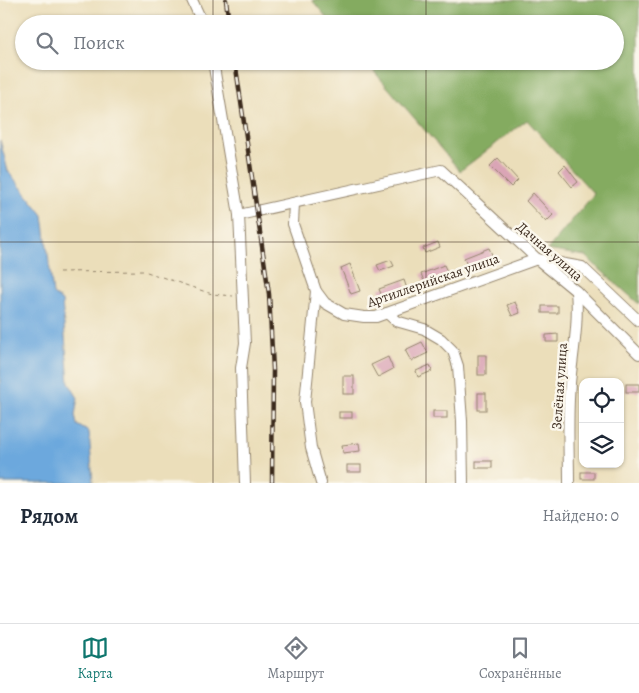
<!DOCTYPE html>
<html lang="ru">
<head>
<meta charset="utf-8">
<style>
	:root { --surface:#fff; --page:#f2f2f3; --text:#1f2937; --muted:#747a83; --line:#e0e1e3; --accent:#0f766e }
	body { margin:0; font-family:Alegreya,serif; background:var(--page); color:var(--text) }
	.controls { position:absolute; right:15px; bottom:15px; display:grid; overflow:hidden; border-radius:10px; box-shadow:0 1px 4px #0004 }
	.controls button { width:45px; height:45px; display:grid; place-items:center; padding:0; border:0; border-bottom:1px solid var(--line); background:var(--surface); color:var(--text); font:25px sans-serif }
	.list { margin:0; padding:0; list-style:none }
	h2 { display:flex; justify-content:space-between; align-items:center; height:65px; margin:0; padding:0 20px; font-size:21px }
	h2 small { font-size:16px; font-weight:400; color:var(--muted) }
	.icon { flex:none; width:28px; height:28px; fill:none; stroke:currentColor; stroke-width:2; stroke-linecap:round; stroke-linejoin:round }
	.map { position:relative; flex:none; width:639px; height:483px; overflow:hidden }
	.search { position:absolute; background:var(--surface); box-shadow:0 1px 4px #0004; left:15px; right:15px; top:15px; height:55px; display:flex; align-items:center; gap:12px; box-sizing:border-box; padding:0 18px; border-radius:28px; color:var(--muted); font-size:19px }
	.sheet { height:140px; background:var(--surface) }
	nav { display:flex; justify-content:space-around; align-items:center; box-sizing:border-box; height:70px; border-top:1px solid var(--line); background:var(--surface); font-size:14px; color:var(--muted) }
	nav a { display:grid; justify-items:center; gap:2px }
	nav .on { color:var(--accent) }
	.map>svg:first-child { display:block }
</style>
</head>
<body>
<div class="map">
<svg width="639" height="483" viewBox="0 0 639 483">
	<rect width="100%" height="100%" fill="#fbf7ec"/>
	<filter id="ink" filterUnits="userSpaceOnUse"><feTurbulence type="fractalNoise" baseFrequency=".02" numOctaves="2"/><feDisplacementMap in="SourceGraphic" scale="10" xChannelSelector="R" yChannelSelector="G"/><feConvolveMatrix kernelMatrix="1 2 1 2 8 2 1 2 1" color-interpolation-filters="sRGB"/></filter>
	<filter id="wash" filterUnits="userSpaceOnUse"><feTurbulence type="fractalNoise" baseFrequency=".0096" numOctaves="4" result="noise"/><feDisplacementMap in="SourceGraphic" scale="20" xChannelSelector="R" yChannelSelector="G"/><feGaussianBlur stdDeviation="1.12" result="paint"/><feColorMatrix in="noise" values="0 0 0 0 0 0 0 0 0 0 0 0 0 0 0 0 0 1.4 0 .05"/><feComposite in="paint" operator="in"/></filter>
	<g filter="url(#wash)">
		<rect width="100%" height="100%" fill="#ebdeba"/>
		<polygon fill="#84ab61" stroke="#606a40" points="312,0 639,0 639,304 585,256 547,250 594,194 527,120 460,171 365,61 615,61 615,24 332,24"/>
		<polygon fill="#6ca8dd" stroke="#54697e" points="0,140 8,171 43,215 53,294 62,301 69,383 78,398 75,415 77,425 89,432 93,483 0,483"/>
		<g id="blocks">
			<g fill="#daa5b6">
				<polygon points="498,158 518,180 511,187 490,166"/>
				<polygon points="565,165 578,182 572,187 559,171"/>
				<polygon points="533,193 553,215 546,222 526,201"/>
				<polygon points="438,242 440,247 425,253 423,248"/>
				<polygon points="489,248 493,257 468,267 464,258"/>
				<polygon points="391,260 394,266 380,271 377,265"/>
				<polygon points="350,264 360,291 351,294 341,268"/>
				<polygon points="444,265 448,274 425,283 421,274"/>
				<polygon points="404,280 407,289 383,299 379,289"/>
				<polygon points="515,302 520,313 512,316 507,305"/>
				<rect x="542" y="306" width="16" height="7"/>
				<polygon points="558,334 558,342 546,342 546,335"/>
				<polygon points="422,342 428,353 411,361 405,350"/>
				<rect x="478" y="355" width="8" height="20"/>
				<polygon points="388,357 393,369 378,377 377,376 371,365"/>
				<polygon points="430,365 432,371 418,377 416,371"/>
				<rect x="343" y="376" width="11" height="18"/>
				<rect x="626" y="384" width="13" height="8"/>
				<rect x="478" y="393" width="8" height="17"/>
				<rect x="433" y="411" width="14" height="7"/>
				<rect x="339" y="412" width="13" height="6"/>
				<polygon points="359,443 360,451 343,453 342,445"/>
				<rect x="476" y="461" width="16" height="7"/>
				<rect x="347" y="465" width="14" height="7"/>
				<rect x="581" y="472" width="13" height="7"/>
			</g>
		</g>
	</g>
	<g filter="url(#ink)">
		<use href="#blocks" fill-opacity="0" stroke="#93846c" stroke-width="1"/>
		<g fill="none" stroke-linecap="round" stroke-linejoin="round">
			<defs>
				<g id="minor">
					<polyline points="192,0 203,24"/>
					<polyline points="213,61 239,215"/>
					<polyline points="294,203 293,224 316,291 325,303 344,314 364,317 376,317 537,259 582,267 639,321"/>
					<polyline points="316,291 305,402 311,448 321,483"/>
					<polyline points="387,313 396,321 424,329 441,339 453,351 458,366 462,421 463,483"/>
					<polyline points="245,483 241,368 245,343 239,215 441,170 537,259 576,291 639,354"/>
					<path d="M569 483C569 450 567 416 570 383 573 352 579 322 576 291"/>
				</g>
			</defs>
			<use href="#minor" stroke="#93846c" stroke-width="12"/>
			<polyline stroke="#93846c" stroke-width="1" stroke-dasharray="4 4" stroke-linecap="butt" points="59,272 144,271 212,294 233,296"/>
			<use href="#minor" stroke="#fff" stroke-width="10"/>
			<defs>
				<g id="rail">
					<polyline points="226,0 229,24"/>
					<polyline points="235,61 269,294 273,370 272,483"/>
				</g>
			</defs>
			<use href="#rail" stroke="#3b2a1e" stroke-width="4.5"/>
			<use href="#rail" stroke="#fbf7ec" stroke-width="2.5" stroke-dasharray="8" stroke-linecap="butt"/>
		</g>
	</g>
	<path fill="none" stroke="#3b2a1e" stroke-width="1" stroke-opacity="0.55" d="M213 0V24M426 0V24M213 61V483M426 61V483M0 242H639"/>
	<g text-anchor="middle" stroke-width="5" stroke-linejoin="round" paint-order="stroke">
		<g font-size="14" fill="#3b2a1e" stroke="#fbf7ec">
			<text transform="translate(550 251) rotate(41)" y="5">Дачная улица</text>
			<text transform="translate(433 280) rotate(-19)" y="5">Артиллерийская улица</text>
			<text transform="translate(559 386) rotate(-86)" y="5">Зелёная улица</text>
		</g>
	</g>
</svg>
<div class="controls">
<button><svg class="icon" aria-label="locate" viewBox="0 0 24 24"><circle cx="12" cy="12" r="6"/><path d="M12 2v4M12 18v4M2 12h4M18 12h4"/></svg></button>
<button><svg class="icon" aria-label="layers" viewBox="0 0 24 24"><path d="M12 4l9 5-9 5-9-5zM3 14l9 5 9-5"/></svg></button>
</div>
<div class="search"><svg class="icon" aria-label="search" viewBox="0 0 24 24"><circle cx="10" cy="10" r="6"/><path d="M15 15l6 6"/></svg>Поиск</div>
</div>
<section class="sheet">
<h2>Рядом<small>Найдено: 0</small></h2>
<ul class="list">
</ul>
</section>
<nav>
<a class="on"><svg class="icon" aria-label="map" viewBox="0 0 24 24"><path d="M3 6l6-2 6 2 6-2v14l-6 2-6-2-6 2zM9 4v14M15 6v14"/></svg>Карта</a>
<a><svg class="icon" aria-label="directions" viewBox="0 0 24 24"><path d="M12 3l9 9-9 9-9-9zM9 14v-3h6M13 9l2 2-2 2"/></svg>Маршрут</a>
<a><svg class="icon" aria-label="saved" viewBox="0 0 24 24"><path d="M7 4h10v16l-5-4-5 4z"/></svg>Сохранённые</a>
</nav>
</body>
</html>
